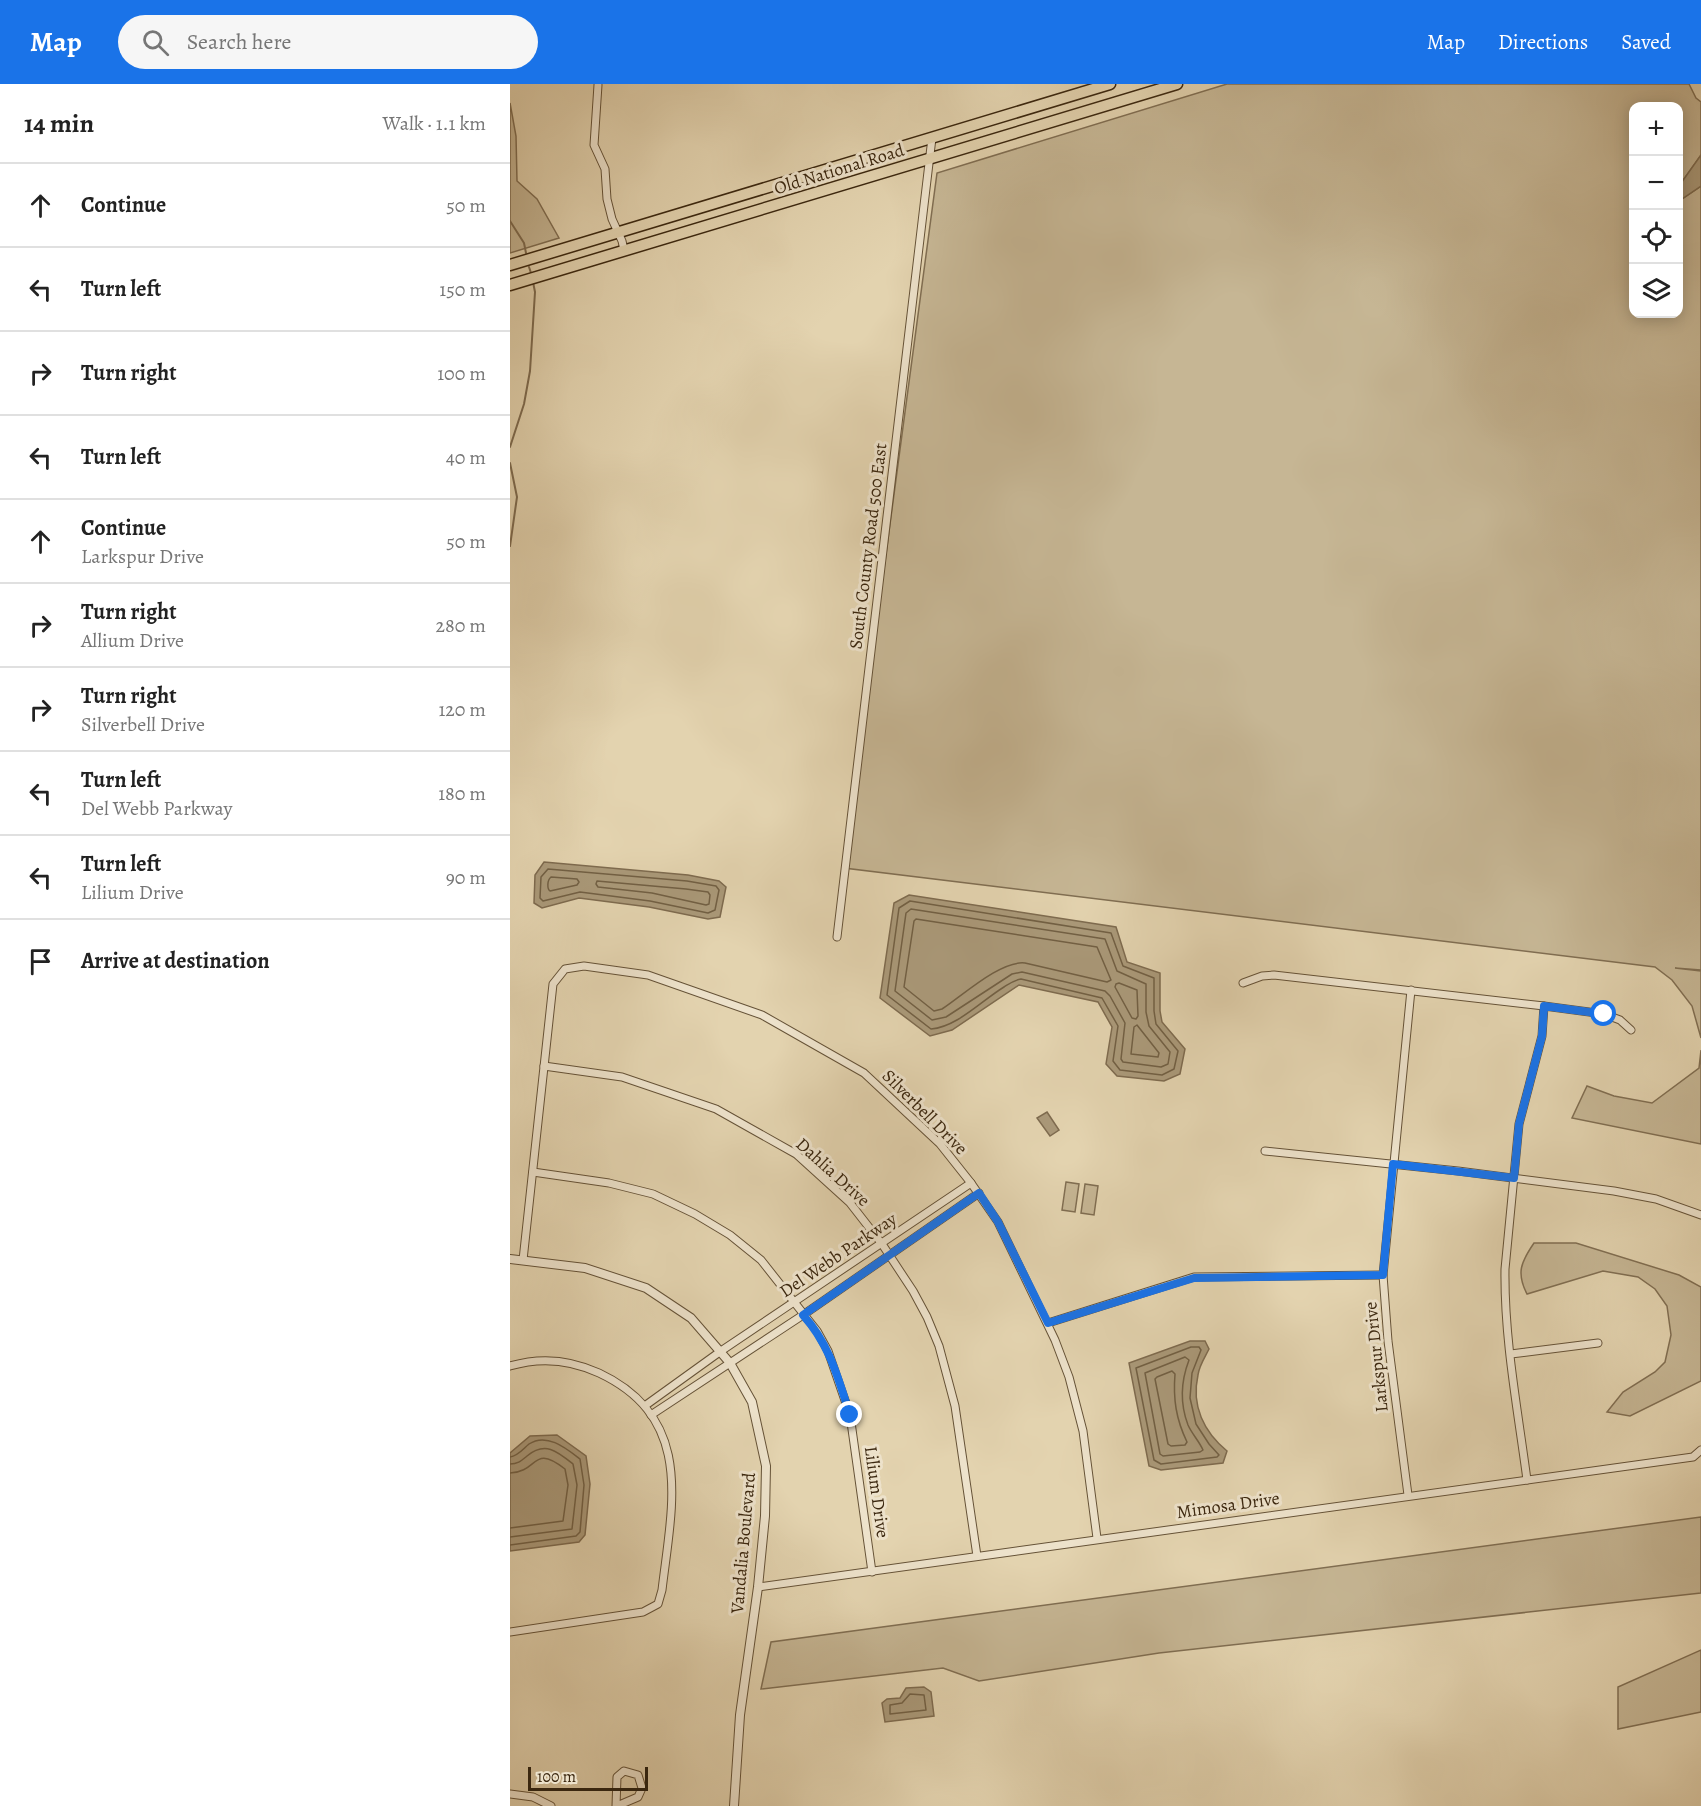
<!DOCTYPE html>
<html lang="en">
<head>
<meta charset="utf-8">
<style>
	:root { --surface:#fff; --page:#f6f6f6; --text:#222; --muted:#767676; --line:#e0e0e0; --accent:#1a73e8 }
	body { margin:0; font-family:Alegreya,serif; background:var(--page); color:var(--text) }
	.controls { position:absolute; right:18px; top:18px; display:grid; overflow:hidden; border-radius:12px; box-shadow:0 3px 15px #0003 }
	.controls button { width:54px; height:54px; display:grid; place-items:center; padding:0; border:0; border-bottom:2px solid var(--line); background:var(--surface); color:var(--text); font:30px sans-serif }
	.scale { position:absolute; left:18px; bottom:15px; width:120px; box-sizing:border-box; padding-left:6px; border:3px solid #3b270f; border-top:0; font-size:16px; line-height:21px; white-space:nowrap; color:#3b270f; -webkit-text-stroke:4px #ede2cb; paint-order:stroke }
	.stop { position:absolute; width:18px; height:18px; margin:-14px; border:4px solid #1a73e8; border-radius:50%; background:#fff }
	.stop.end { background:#1a73e8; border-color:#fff; box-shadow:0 2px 6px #0008 }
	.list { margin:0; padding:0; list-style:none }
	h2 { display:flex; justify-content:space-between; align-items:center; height:78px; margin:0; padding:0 24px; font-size:26px }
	h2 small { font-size:20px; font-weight:400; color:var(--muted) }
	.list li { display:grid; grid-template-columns:39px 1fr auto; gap:18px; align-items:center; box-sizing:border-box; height:84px; padding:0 24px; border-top:2px solid var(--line) }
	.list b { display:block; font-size:22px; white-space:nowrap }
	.list p { margin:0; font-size:20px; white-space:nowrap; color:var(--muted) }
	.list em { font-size:20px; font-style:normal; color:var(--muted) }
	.icon { flex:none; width:33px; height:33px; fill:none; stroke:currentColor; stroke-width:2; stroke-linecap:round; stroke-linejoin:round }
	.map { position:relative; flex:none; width:1191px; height:1722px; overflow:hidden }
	header { display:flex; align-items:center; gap:36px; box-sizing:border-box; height:84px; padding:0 30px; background:var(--accent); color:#fff }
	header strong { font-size:28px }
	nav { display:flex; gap:33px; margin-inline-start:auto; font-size:21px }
	.search { width:420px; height:54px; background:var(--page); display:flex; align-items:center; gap:15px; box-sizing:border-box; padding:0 21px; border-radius:33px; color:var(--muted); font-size:22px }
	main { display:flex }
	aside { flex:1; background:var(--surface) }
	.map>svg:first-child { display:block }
</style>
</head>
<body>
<header>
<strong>Map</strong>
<div class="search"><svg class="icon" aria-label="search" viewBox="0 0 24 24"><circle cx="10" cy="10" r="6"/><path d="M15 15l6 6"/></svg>Search here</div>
<nav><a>Map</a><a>Directions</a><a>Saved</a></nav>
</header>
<main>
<aside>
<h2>14 min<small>Walk · 1.1 km</small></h2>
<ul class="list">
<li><svg class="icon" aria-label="ahead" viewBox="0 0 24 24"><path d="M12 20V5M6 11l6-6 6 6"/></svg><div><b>Continue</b></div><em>50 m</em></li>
<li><svg class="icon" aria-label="left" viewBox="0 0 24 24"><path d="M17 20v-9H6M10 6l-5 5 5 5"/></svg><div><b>Turn left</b></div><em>150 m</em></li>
<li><svg class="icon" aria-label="right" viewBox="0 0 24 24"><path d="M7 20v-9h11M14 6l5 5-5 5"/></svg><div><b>Turn right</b></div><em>100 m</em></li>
<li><svg class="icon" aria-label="left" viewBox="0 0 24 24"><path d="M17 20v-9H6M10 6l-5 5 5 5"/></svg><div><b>Turn left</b></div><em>40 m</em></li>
<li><svg class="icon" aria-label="ahead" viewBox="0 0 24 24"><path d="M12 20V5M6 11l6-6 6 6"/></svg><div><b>Continue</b><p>Larkspur Drive</p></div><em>50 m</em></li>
<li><svg class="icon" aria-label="right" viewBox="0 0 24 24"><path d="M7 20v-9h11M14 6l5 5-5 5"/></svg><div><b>Turn right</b><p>Allium Drive</p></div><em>280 m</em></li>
<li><svg class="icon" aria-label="right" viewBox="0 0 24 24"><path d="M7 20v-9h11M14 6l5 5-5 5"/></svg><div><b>Turn right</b><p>Silverbell Drive</p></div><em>120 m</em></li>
<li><svg class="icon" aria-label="left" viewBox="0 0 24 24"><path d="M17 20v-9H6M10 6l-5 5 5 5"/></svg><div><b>Turn left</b><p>Del Webb Parkway</p></div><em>180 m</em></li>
<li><svg class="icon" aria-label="left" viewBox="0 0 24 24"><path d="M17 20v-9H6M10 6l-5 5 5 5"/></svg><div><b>Turn left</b><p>Lilium Drive</p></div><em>90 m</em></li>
<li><svg class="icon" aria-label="arrive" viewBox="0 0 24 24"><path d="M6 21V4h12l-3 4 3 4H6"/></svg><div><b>Arrive at destination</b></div></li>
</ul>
</aside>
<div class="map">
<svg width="1191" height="1722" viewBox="0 0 1191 1722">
	<rect width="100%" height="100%" fill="#e3d3af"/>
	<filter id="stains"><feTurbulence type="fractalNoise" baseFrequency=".00333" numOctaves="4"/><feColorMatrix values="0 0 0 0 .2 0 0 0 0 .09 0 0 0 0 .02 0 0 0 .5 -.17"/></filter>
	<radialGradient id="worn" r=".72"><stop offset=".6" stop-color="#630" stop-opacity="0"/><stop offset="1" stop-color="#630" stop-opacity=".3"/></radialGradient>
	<g fill="#c6b694" stroke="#806e52" stroke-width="1.5">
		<polygon points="717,0 1179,0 1186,14 1191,18 1191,71 1169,102 1168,22 1124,22 1124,230 1168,230 1169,117 1191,102 1191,886 1165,884 1191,887 1191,954 1182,922 1162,896 1145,883 334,784 427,89"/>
		<polygon points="0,19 6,52 7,97 27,115 49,154 0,169"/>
		<polygon points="1191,966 1191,1060 1062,1034 1077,1002 1104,1012 1142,1019 1189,984"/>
		<polygon points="556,1098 569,1100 565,1128 552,1126"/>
		<polygon points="575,1100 588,1102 584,1131 571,1129"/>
		<path d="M1024 1159H1066L1169 1191 1191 1203V1297L1120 1332 1097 1328 1113 1308 1145 1288 1155 1278 1161 1251 1157 1222 1145 1205 1128 1193 1093 1187 1017 1210C1006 1189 1011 1178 1024 1159Z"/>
		<polygon points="1191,1433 1191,1509 649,1569 469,1597 433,1584 251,1605 261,1558"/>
		<polygon points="1191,1566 1191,1628 1108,1645 1108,1603"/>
	</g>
	<g fill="#aa9979" stroke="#7e6b4f" stroke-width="1.5">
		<polygon points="1191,71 1191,102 1169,117 1169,102"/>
		<polygon points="34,778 178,791 209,797 216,803 210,833 198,835 139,823 69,814 32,824 24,819 25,791"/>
		<polygon points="399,811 606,843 617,878 650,889 650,927 652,938 675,965 670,990 654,997 607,992 596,980 602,943 588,918 509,901 442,946 420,952 370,914 384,819"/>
		<polygon points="537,1028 549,1046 540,1052 527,1034"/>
		<path d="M680 1257H695L699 1265C695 1273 689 1282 688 1291 681 1322 694 1348 717 1367L713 1379 651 1386 639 1382 619 1279Z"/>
		<polygon points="47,1351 76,1372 80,1400 75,1451 69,1458 0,1467 0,1369 20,1352"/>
		<polygon points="414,1603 421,1608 424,1632 375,1638 372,1619 377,1615 390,1614 396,1604"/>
	</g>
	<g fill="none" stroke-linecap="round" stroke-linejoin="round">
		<g stroke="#726044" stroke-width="1.5">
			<polygon points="38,785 177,797 206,802 209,806 205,826 198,829 140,817 70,808 33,817 30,814 31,793"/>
			<path d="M41 793 67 795 69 798 67 801 40 807C37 805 37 796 41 793Z"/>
			<polygon points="87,797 176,805 198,808 200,811 199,820 196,821 142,809 88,803 86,800"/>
			<path d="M400 817 601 849 613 882 644 894V927L646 940 668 967 664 985 652 991 610 986 603 977 608 942 592 914 511 895C504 896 499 900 494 903 471 917 447 943 421 945L377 911 389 824Z"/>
			<polygon points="401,825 595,855 607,887 636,900 636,928 639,942 660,968 658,980 651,983 613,978 611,975 615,939 600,912 595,907 512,888 502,890 436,933 422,936 385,907 396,829"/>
			<path d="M406 835 587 863 601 896 597 898 515 879C491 876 452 912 432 925L424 927 394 903 404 837Z"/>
			<polygon points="609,899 627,906 628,932 626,935 622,934 605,903 606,900"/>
			<polygon points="627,941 649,969 648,973 621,970 624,943"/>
			<polygon points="681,1263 689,1263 691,1266 682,1289 680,1314 686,1340 699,1360 709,1371 707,1373 651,1380 644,1376 626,1284"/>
			<path d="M675 1273 679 1276C671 1297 670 1320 678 1341 682 1350 689 1357 693 1366L690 1368 653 1372 650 1370 635 1289Z"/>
			<path d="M662 1287 665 1290C663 1315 666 1335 677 1358L675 1361 661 1362 658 1360 645 1295 647 1293Z"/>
			<path d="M0 1373C8 1372 13 1365 19 1360 37 1348 57 1365 70 1375L74 1401 70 1448 66 1452 0 1461"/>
			<path d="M0 1380C8 1380 11 1377 17 1372 35 1357 47 1367 63 1380L67 1401 62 1445 0 1453"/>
			<path d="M0 1389C29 1388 22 1359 55 1385L58 1401 53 1437 0 1444"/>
			<polygon points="400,1610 414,1611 416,1626 380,1630 380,1621 392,1619"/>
		</g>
		<g stroke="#7e6b4f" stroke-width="2">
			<polyline points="0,137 14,159 16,169"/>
			<polyline points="19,183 21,189"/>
			<polyline points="0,363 14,320 20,287 25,208 23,198"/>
			<polyline points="0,379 7,413 0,462"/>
		</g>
		<defs>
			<g id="minor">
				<polyline points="88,1 84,61 95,85 97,115 102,135 112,157 114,166"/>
				<polyline points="327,853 422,54"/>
				<polyline points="733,899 752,892 764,891 1034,922 1094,930 1110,936 1121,946"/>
				<polyline points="34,982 112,993 206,1025 286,1070 340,1119 372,1160 403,1207 417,1233 429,1262 445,1322 467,1472"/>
				<polyline points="755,1067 948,1087 1104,1107 1146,1115 1191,1131"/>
				<polyline points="23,1088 99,1099 143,1110 185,1130 220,1151 251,1176 307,1247 318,1267 340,1331 362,1488"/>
				<polyline points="13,1176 43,900 55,885 74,882 138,891 252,931 354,989 430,1060 461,1099 488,1138 545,1256 559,1293 573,1347 587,1454"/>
				<polyline points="538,1239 684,1193 873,1191"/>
				<polyline points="1001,1270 1088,1259"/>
				<path d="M0 1282C30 1273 61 1276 89 1289 185 1334 162 1421 152 1506L148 1520 133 1528 0 1548"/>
				<polyline points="136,1321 211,1267 461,1099"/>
				<polyline points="141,1331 293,1231 469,1109"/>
				<path d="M1017 1396C1008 1327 994 1255 995 1185L1009 1040 1032 952 1034 922"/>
				<polyline points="898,1411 878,1257 873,1191 901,906"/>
				<polyline points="248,1503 1183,1373 1191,1366"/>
				<polyline points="0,1710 23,1713 41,1722"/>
				<polyline points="106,1722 107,1693 114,1687 128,1691 132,1704 128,1713 107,1722"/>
			</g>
			<polyline id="tertiary" points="0,1175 75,1184 136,1204 181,1234 220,1279 242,1318 256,1382 255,1432 248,1503 230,1631 224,1722"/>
			<g id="primary">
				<polyline points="0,181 600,0"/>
				<polyline points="0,201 667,0"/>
			</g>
		</defs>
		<use href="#minor" stroke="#655237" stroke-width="9"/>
		<use href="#tertiary" stroke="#655237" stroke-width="10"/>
		<use href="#primary" stroke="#3b270f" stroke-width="13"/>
		<use href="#minor" stroke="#ede2cb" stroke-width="7"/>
		<use href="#tertiary" stroke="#ede2cb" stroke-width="8"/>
		<use href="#primary" stroke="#e3d3af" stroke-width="10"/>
	</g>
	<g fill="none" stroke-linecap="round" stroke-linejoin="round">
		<path stroke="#1a73e8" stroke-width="8" d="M340 1331C328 1294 320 1261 293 1231L469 1109 488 1138 538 1239 684 1194 873 1191 883 1080 1004 1094 1009 1040 1032 952 1034 922 1094 930"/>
	</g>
	<g text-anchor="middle" stroke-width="6" stroke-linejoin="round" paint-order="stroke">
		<g font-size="18" fill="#3b270f" stroke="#ede2cb">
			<text transform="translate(329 85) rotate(-17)" y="6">Old National Road</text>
			<text transform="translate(358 462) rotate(-83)" y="6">South County Road 500 East</text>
			<text transform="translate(415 1028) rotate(45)" y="6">Silverbell Drive</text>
			<text transform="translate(323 1088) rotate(42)" y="6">Dahlia Drive</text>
			<text transform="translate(328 1171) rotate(-34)" y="6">Del Webb Parkway</text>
			<text transform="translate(866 1273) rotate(-96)" y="6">Larkspur Drive</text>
			<text transform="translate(367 1408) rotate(82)" y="6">Lilium Drive</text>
			<text transform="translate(718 1421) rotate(-8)" y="6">Mimosa Drive</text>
			<text transform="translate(233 1459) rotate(-85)" y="6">Vandalia Boulevard</text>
		</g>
	</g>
	<rect width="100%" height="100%" filter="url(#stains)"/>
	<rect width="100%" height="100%" fill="url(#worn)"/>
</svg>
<div class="controls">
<button>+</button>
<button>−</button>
<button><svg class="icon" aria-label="locate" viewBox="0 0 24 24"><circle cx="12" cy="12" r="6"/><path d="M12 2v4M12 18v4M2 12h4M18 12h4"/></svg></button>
<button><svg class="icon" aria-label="layers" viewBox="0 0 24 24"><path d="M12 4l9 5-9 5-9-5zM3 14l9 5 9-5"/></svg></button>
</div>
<div class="scale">100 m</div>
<div class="stop" style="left:1094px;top:930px"></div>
<div class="stop end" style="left:340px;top:1331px"></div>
</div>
</main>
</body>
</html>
